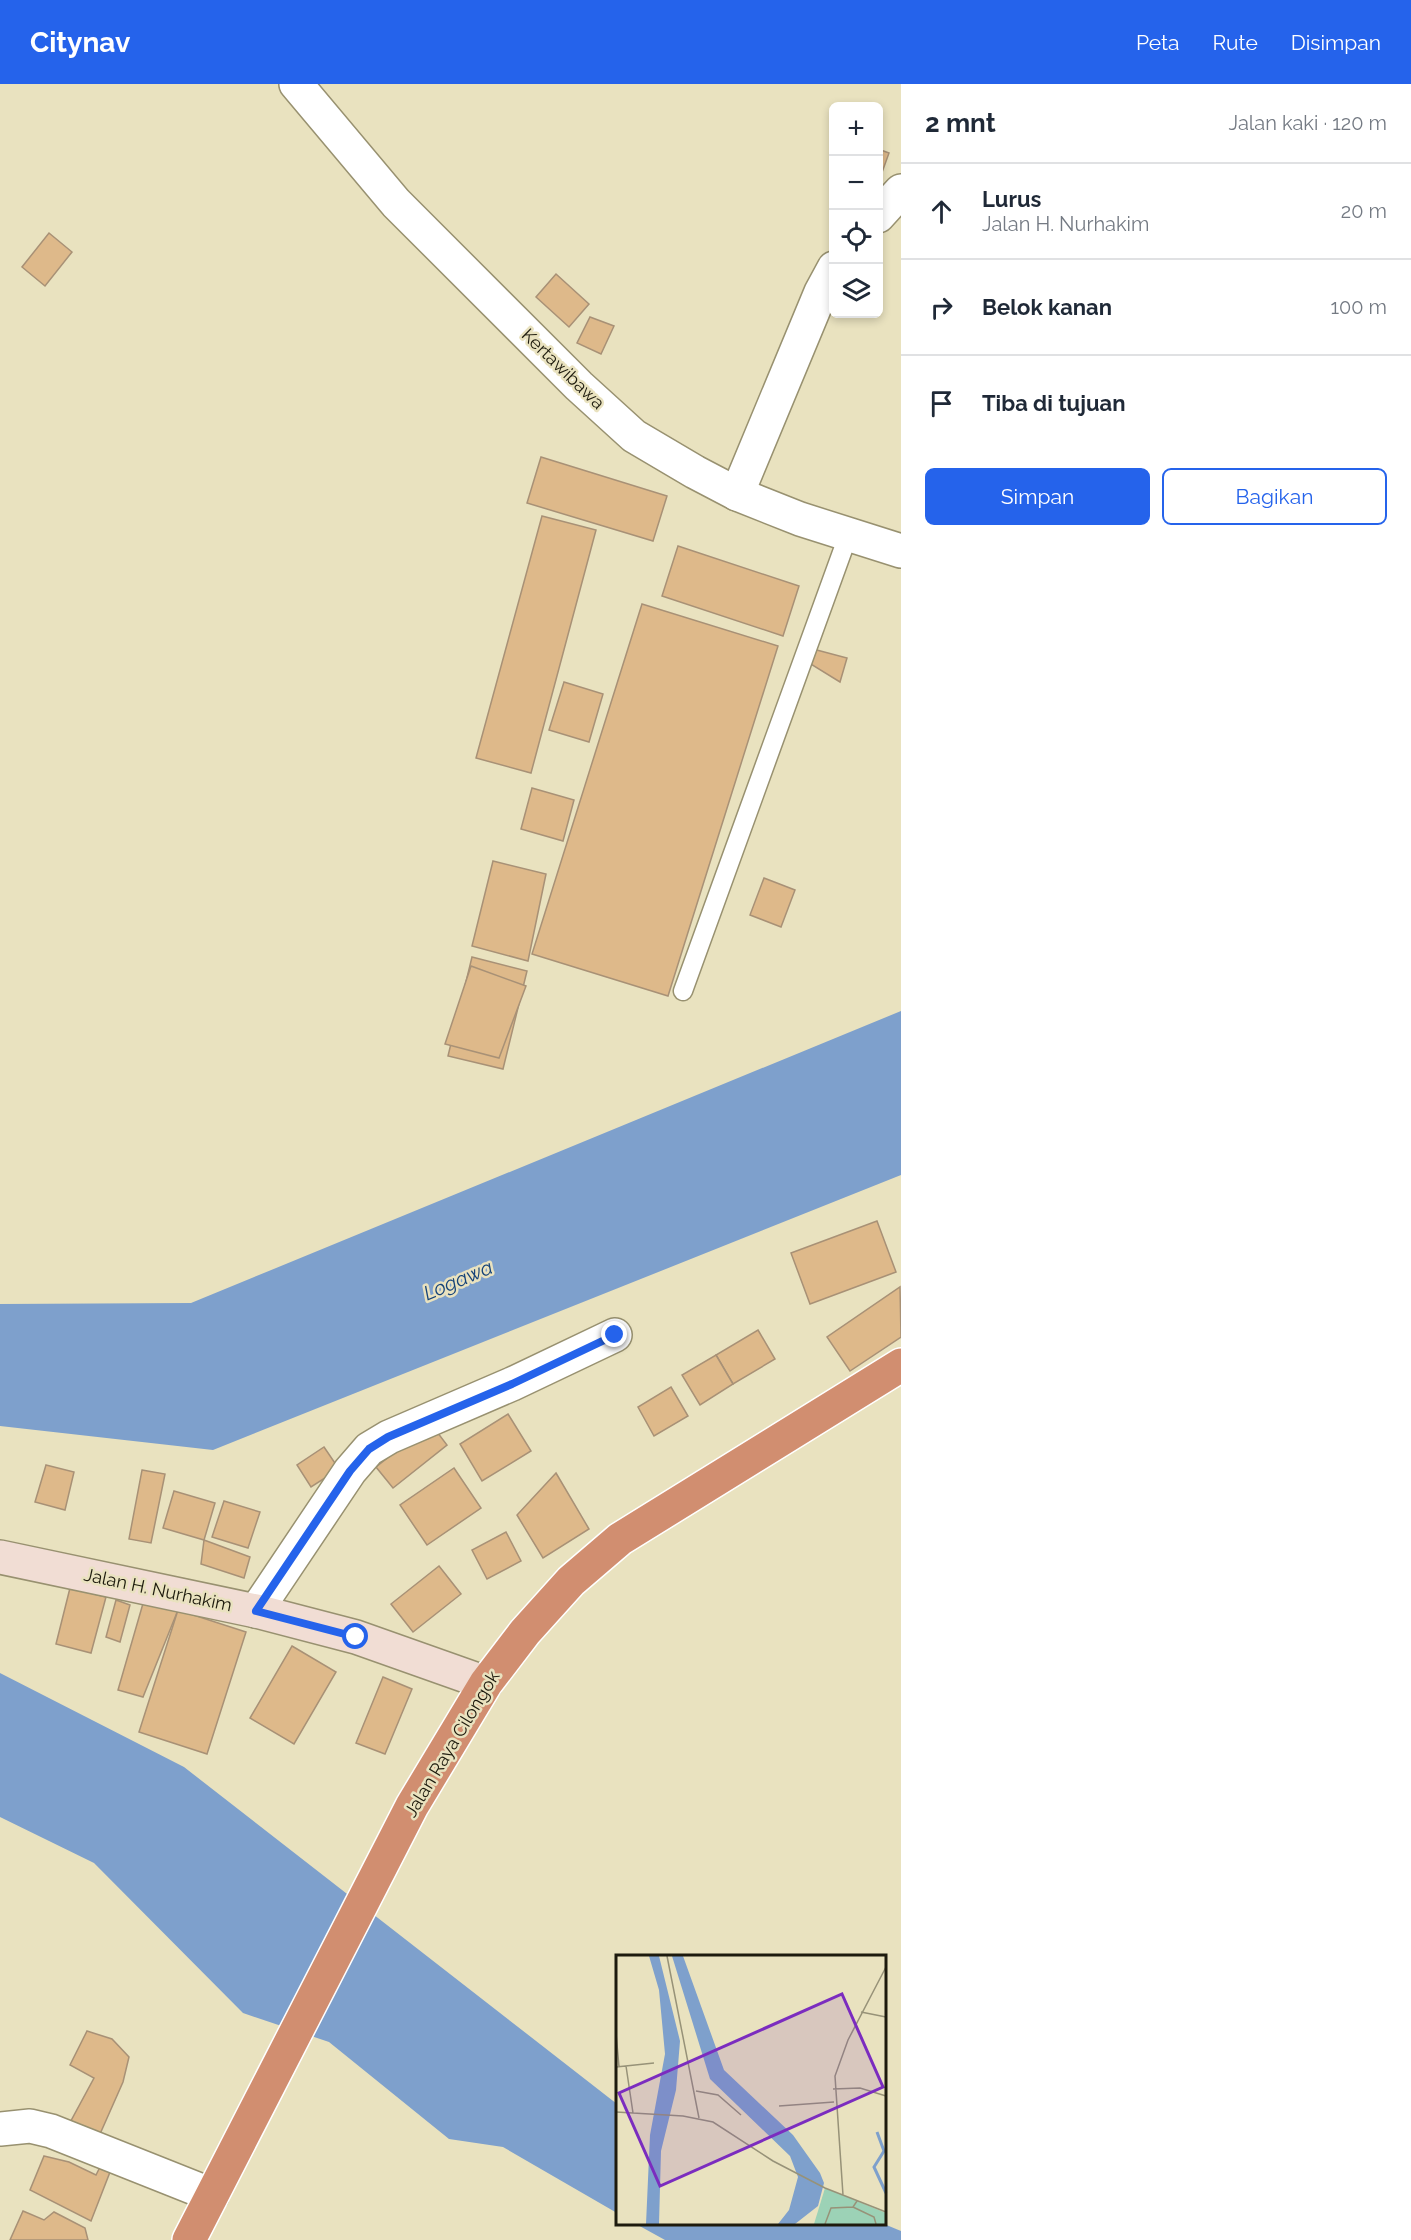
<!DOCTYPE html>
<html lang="id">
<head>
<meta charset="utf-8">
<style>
	:root { --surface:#fff; --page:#f2f2f3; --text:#1f2937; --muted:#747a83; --line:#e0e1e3; --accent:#2563eb }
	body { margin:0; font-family:Raleway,sans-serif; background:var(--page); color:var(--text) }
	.controls { position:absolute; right:18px; top:18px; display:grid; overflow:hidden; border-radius:9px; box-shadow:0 3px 9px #0003 }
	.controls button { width:54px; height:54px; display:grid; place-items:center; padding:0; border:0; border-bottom:2px solid var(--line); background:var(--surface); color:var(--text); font:30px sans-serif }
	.stop { position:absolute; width:18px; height:18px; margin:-14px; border:4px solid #2563eb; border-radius:50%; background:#fff }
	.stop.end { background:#2563eb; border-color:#fff; box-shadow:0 2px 6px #0008 }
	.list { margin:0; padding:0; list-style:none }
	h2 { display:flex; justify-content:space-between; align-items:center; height:78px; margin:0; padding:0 24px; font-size:26px }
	h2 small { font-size:20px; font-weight:400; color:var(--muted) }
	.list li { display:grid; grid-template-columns:39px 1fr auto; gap:18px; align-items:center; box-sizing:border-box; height:96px; padding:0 24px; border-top:2px solid var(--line) }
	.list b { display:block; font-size:22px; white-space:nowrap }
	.list p { margin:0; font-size:20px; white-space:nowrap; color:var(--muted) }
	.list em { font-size:20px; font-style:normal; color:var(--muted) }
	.actions { display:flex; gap:12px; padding:18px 24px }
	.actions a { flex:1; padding:14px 0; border:2px solid var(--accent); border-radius:9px; text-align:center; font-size:21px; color:var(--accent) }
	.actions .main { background:var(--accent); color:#fff }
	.icon { flex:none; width:33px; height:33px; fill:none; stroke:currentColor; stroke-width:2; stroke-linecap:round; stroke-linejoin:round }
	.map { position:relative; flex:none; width:901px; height:2156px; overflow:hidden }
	header { display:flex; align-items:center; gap:36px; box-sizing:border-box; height:84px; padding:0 30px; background:var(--accent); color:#fff }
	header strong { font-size:28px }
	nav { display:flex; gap:33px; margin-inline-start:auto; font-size:21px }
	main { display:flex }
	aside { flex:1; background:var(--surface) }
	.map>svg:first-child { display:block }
</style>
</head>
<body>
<header>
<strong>Citynav</strong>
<nav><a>Peta</a><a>Rute</a><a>Disimpan</a></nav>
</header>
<main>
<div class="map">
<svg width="901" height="2156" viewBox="0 0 901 2156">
	<rect width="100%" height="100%" fill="#e9e2bf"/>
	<g fill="#7ea0cc">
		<polygon points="901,927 901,1091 213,1366 0,1342 0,1220 191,1219"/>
		<polygon points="0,1589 184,1683 617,2020 617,2129 503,2063 449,2055 329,1958 243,1929 94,1779 0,1733"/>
		<polygon points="636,2140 884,2140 901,2147 901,2156 665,2156"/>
	</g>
	<g fill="#deb98a" stroke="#a89176" stroke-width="1.5">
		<polygon points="878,65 889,69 880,94 878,93"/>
		<polygon points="49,149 72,168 45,202 22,183"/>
		<polygon points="556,190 589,220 569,243 536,213"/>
		<polygon points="590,233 614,242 601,270 577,259"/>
		<polygon points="541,373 667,412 653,457 527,419"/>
		<polygon points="542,432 596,446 531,689 476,674"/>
		<polygon points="678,462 799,502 783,552 662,512"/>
		<polygon points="642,520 778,562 668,912 532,870"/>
		<polygon points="813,565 847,574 840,598 809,579"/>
		<polygon points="564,598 603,610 589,658 549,646"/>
		<polygon points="532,704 574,716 563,757 521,745"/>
		<polygon points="493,777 546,790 528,877 472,862"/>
		<polygon points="764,794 795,806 781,843 750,831"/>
		<polygon points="472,873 527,887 503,985 448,972"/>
		<polygon points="471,882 526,902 499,974 445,960"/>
		<polygon points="877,1137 896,1188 810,1220 791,1169"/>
		<polygon points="900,1203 901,1253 850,1287 827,1253"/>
		<polygon points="758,1246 775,1275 733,1300 716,1271"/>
		<polygon points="716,1271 733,1300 700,1321 682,1291"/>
		<polygon points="671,1303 688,1332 654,1352 638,1323"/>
		<polygon points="508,1330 531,1367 482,1397 460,1360"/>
		<polygon points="431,1340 447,1361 393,1404 376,1383"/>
		<polygon points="324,1363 339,1385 311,1403 297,1381"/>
		<polygon points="46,1381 74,1388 65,1426 35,1418"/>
		<polygon points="454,1384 481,1424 427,1461 400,1421"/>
		<polygon points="142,1386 165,1390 151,1459 129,1455"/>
		<polygon points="556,1389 589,1445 543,1474 517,1431"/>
		<polygon points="174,1407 215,1419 204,1456 163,1444"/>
		<polygon points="224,1417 260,1428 248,1464 212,1453"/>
		<polygon points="506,1448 521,1477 487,1495 472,1466"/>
		<polygon points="204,1456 250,1473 244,1494 201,1480"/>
		<polygon points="439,1482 461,1510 413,1548 391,1520"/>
		<polygon points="70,1504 106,1513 91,1569 56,1560"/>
		<polygon points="116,1516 130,1521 120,1558 106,1553"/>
		<polygon points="144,1516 178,1526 143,1613 118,1606"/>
		<polygon points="178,1526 246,1548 207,1670 139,1648"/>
		<polygon points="292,1562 336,1588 294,1660 250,1634"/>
		<polygon points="383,1593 412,1605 385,1670 356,1659"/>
		<polygon points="87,1947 112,1955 129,1973 123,1998 96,2059 66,2046 94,1994 70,1981"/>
		<polygon points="44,2072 69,2078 96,2091 100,2083 110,2088 91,2137 30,2106"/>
		<polygon points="23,2127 44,2136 54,2128 85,2144 88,2156 10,2156"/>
	</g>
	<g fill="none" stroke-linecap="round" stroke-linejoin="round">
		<defs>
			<polyline id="lane" points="683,907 849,449"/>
			<g id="street">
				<polyline points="296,0 396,119 579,302 634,352 695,388 737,410 800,435 901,467"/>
				<polyline points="878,132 901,107"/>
				<polyline points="737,410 821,208 834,184"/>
				<polyline points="256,1527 350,1387 369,1365 389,1353 512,1300 615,1251"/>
				<polyline points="0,2045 30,2042 51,2047 212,2111"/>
			</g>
			<polyline id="secondary" points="0,1473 256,1527 356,1553 486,1599"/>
			<polyline id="highway" points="189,2156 412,1722 486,1599 525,1548 571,1497 620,1455 901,1281"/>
		</defs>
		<use href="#lane" stroke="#989170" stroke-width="21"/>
		<use href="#street" stroke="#989170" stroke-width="36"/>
		<use href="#secondary" stroke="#989170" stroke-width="36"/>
		<use href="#highway" stroke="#fff" stroke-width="36"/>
		<use href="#lane" stroke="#fff" stroke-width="18"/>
		<use href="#street" stroke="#fff" stroke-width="33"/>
		<use href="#secondary" stroke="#f1ddd4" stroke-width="33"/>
		<use href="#highway" stroke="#d18e70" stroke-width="33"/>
	</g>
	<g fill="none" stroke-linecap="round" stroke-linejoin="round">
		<polyline stroke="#2563eb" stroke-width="8" points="356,1553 256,1527 350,1387 369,1365 388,1353 512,1300 615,1251"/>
	</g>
	<g text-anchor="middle" stroke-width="5" stroke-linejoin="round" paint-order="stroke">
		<g font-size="18" fill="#1d1a0d" stroke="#e9e2bf">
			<text transform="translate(563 285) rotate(44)" y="6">Kertawibawa</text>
			<text transform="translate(158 1506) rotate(12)" y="6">Jalan H. Nurhakim</text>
			<text transform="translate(452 1660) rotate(-59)" y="6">Jalan Raya Cilongok</text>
		</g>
		<g font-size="20" font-style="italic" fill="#154379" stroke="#e9e2bf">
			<text transform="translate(458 1196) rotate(-23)" y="7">Logawa</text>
		</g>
	</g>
	<g transform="translate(616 1871)">
		<rect width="270" height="270" fill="#e9e2bf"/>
		<path d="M209 233 270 258V269H198Z" fill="#9cd2b6"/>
		<path d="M33 1H43L64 86 60 135 45 196 43 269H30L34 180 49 99 43 35ZM56 1H67L108 115 177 180 204 218 208 228 202 251 179 269H162L173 255 182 222 174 201 94 124Z" fill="#7ea0cc"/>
		<path fill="none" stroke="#7ea0cc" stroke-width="3" d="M261 177 268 196 258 212 270 238"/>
		<path fill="none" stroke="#979278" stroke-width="1.5" d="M51 1 83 163M245 57 270 62M0 78 3 112M10 111 17 158M0 112 38 108M217 134 244 133 270 141M80 136 102 140 125 160M163 151 218 147M0 157 67 161 97 167 157 206 209 233 270 257M227 240 219 121 232 85 270 12M237 252 258 262 260 269M209 269 215 253 237 252 241 246"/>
		<path fill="#7b2cbf" fill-opacity="0.15" stroke="#7b2cbf" stroke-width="3" d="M226 39 267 132 44 231 3 138Z"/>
		<rect width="270" height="270" fill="none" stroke="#1d1a0d" stroke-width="3"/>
	</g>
</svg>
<div class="controls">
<button>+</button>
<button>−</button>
<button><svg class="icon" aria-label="locate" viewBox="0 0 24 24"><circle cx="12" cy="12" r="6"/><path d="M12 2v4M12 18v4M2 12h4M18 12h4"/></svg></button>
<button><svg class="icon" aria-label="layers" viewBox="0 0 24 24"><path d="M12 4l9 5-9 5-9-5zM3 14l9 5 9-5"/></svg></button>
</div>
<div class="stop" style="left:356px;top:1553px"></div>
<div class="stop end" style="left:615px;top:1251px"></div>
</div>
<aside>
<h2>2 mnt<small>Jalan kaki · 120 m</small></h2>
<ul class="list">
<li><svg class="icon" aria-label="ahead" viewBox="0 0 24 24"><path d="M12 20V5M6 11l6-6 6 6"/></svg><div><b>Lurus</b><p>Jalan H. Nurhakim</p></div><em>20 m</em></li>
<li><svg class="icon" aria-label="right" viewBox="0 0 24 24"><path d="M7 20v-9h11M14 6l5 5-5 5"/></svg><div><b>Belok kanan</b></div><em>100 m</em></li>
<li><svg class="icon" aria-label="arrive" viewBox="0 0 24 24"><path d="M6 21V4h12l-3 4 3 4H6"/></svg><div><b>Tiba di tujuan</b></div></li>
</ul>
<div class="actions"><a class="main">Simpan</a><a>Bagikan</a></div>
</aside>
</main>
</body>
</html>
